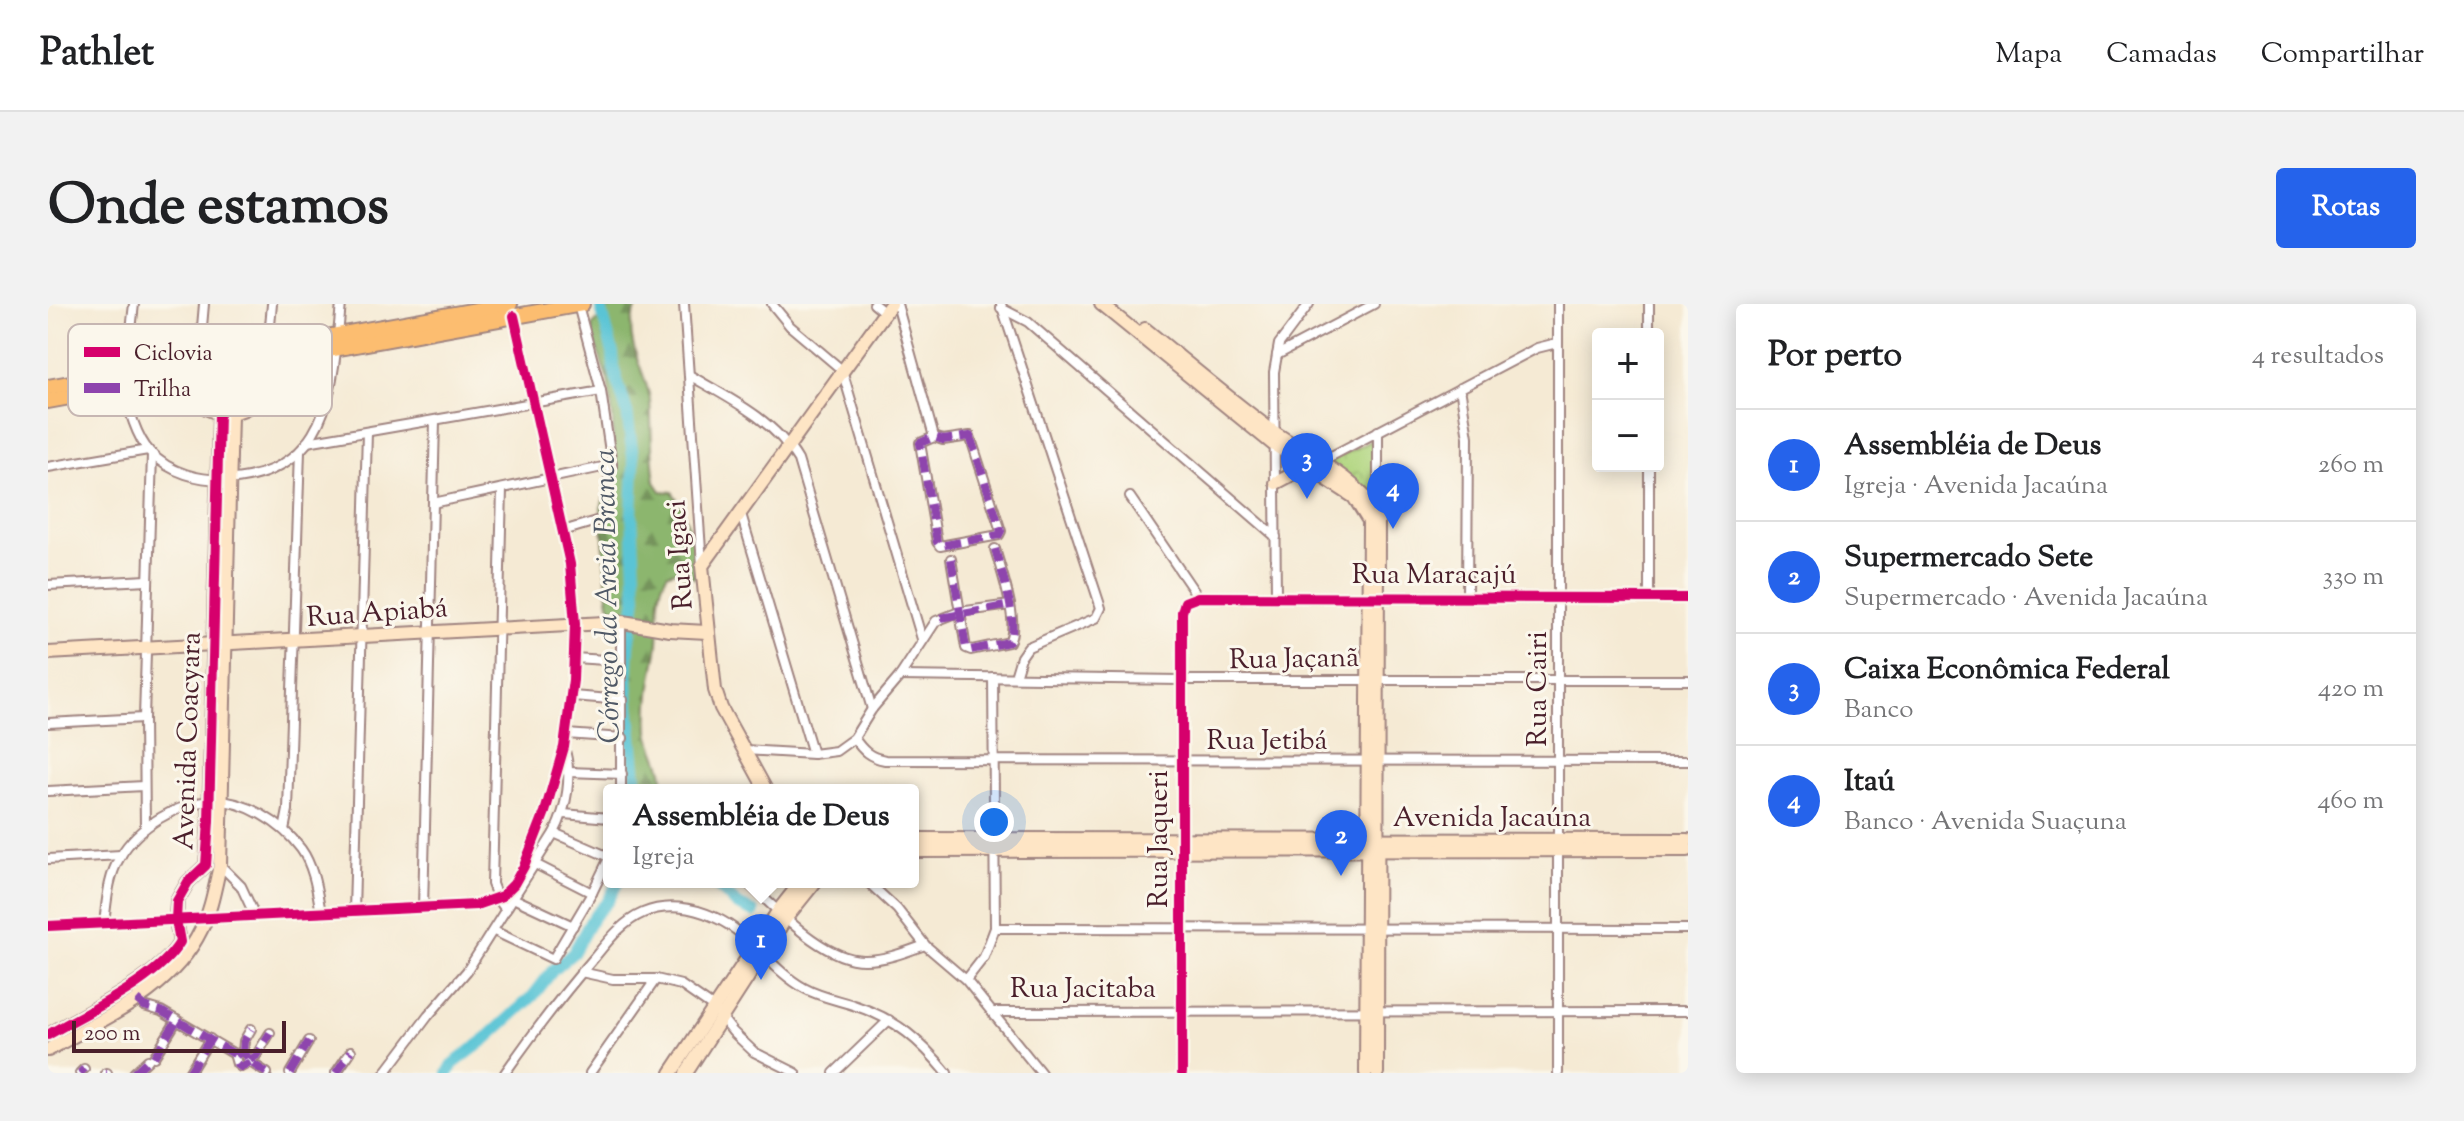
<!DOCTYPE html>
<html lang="pt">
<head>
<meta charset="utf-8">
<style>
	:root { --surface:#fff; --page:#f2f2f2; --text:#202124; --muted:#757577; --line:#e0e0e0; --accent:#2563eb }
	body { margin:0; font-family:"Sorts Mill Goudy",serif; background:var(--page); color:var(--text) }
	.controls { position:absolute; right:24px; top:24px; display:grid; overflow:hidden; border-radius:8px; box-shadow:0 4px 20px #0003 }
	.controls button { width:72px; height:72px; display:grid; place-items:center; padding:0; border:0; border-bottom:2px solid var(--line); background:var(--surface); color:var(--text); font:40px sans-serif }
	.scale { position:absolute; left:24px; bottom:20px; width:214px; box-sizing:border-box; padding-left:8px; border:4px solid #4a1f2b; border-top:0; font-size:22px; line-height:28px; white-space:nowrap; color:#4a1f2b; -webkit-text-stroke:6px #fbf7ec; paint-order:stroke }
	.you { position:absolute; left:946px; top:518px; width:28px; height:28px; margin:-20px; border:6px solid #fff; border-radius:50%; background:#1a73e8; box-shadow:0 0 0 12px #1a73e833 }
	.badge { display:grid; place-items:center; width:52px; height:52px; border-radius:50%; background:var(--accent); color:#fff; font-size:26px; font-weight:700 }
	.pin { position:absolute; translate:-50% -66px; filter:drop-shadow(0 2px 4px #0008) }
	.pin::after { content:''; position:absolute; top:42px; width:28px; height:24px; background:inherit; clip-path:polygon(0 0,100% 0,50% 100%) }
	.popup { position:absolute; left:555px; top:480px; width:316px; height:104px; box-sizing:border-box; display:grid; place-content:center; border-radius:8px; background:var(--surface); filter:drop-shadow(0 2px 6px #0005); font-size:26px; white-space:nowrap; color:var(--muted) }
	.popup b { font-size:30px; color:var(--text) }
	.popup::after { content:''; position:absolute; left:50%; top:100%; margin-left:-16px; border:16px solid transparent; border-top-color:var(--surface) }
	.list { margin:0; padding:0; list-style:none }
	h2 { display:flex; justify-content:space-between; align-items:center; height:104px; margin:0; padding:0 32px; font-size:34px }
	h2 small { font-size:26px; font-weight:400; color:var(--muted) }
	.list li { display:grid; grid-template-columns:52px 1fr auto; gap:24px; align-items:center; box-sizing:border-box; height:112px; padding:0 32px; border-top:2px solid var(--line) }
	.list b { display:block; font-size:30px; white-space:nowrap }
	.list p { margin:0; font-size:26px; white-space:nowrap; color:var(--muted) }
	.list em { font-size:26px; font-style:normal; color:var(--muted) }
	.map { position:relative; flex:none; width:1640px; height:769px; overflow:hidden; border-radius:8px }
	header { display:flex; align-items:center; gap:48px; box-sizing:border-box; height:112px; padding:0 40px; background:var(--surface); border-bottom:2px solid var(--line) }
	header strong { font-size:38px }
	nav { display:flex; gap:44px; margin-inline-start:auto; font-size:28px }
	.intro { display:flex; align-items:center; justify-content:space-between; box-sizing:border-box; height:192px; padding:0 48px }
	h1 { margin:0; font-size:56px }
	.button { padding:20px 36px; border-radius:8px; background:var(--accent); color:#fff; font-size:28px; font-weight:700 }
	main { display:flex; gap:48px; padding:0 48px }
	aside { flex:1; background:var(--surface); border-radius:8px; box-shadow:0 4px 20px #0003 }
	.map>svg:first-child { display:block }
</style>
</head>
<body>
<header>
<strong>Pathlet</strong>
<nav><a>Mapa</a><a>Camadas</a><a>Compartilhar</a></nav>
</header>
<div class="intro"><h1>Onde estamos</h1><a class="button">Rotas</a></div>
<main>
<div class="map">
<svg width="1640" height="769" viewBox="0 0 1640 769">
	<defs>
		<pattern id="forest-firs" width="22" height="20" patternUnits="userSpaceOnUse" patternTransform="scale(2)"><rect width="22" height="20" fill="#8cb66e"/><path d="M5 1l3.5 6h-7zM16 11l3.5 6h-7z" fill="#74935b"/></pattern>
		<pattern id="park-crowns" width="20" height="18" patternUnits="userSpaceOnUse" patternTransform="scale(2)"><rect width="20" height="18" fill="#b0d57f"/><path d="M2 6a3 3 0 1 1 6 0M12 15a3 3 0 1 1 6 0" fill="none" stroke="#99b66e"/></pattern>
	</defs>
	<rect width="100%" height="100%" fill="#fbf7ec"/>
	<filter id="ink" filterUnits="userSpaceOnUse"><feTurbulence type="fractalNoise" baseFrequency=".0125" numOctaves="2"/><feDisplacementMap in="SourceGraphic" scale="16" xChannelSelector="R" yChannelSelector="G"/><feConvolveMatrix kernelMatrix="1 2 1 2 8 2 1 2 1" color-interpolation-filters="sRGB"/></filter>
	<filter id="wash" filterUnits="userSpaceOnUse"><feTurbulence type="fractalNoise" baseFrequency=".006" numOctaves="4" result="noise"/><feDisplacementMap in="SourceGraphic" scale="32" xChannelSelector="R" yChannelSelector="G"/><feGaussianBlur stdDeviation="1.8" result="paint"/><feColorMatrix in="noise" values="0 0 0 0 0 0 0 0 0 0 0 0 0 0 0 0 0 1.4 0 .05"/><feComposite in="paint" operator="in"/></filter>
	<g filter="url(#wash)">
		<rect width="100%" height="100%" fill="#f5ead4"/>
		<path fill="url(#forest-firs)" stroke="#6b6a4c" stroke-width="2" d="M566 0H591C570 32 598 65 602 96 604 123 603 151 607 178L613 187 624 188 631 198 657 266 648 273 637 275 631 266 620 269C604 294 614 319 609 347 604 373 599 399 601 427 603 446 621 467 613 486H587L578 388V331L561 299 559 286 553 204 565 160V114L560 77 545 33 544 22Z"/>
		<polygon fill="url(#park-crowns)" stroke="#7d7a55" stroke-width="2" points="1327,135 1329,196 1278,158"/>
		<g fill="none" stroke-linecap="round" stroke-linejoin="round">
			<g stroke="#5ac4d5" stroke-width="12">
				<polyline points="553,4 565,49 566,66 579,108 586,160 584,210 588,293 581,342 579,378 589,486"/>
				<polyline points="665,578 690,601 706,608"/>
				<polyline points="400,769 405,760 438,735 485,692 505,666 525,649 545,613 560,597 570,578"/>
			</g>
		</g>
	</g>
	<g filter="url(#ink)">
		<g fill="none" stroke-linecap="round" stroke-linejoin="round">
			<defs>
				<g id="street">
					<polyline points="636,0 654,261"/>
					<polyline points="724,0 742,22 794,66 874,335"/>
					<polyline points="826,0 837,9"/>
					<polyline points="849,0 886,133"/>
					<polyline points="953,0 1053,304 1048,314 980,343 973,353 967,373"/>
					<polyline points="1601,0 1601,30"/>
					<polyline points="530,1 553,87 564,161 560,180"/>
					<polyline points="953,4 980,18 1228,233"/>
					<polyline points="290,31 293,0"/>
					<polyline points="220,43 224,0"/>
					<polyline points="1229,51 1326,0"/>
					<polyline points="151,57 156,0"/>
					<polyline points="78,69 86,0"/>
					<path d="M641 71C679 93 727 116 750 156L824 405"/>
					<polyline points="1412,84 1420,133 1419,294"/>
					<path d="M76 85C81 105 88 133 102 148 140 189 224 183 258 140 279 112 284 80 288 47"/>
					<polygon points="922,132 953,227 951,231 892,242 889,238 872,139 886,133 895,136"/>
					<polyline points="259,138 553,87"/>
					<polyline points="1272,158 1489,44 1509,39"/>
					<polyline points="1601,162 1601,294"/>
					<polyline points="0,163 100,146"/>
					<polyline points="454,185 444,580 450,595 458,606"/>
					<polyline points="1082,193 1150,293"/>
					<polyline points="385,199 564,161"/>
					<polyline points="1330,207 1330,127"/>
					<polyline points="693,210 765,450"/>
					<polyline points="515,227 548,217"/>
					<path d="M903 255 918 344 923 346 961 338C972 320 953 266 947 245"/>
					<polyline points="0,281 100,276"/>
					<polyline points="1228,292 1226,68 1231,40 1261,0"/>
					<polyline points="526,354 573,357"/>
					<polyline points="852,372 1132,376 1640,376"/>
					<polyline points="524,392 575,396"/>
					<polyline points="0,419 96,414"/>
					<polyline points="518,430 575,434"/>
					<path d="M806 434C815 447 821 453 837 456L1640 457"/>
					<polyline points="697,446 765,450 788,447 806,434 824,405 852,372 888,317 911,308 962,301"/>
					<polyline points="520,468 574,470"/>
					<polyline points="573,486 573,318"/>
					<polyline points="0,487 96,482"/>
					<polyline points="516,510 561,514"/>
					<polyline points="97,524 96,414 104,150"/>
					<polyline points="236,526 240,506 252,147"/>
					<polyline points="506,529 561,553"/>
					<polyline points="0,555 73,551"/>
					<polyline points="487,560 544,589"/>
					<polyline points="172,561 193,582 207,612"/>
					<path d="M699 578C728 604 775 657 817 656 838 656 858 648 877 641"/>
					<polyline points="820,578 849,605 877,641 918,676 993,769"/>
					<polyline points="465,594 525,622"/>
					<polyline points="375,604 387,117"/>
					<polyline points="306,608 319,128"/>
					<path d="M56 619C59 596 60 573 72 553 89 523 129 499 163 497 196 495 234 519 253 545 266 563 269 587 273 609"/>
					<polyline points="0,622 428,601 454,592 466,580 476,562 497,508 516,443 525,376 527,320 522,260 466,12"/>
					<polyline points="947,624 1640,625"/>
					<polyline points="446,627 505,655 544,589 561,554"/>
					<polyline points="533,668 565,675 608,675 633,681 666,704 685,728 706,748 748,769"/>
					<polyline points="918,676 936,653 947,624 945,373"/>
					<polyline points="89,696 96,702 113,707 188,751"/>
					<polyline points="944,708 1640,707"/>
					<polyline points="195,748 196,737 203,725"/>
					<polyline points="106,753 129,716"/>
					<polyline points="202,756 208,752 222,729"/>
					<polyline points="202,758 193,763 189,760 187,753 191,749 197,749 202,758 219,769"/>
					<polyline points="32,769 36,765"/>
					<polyline points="58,769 59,769"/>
					<polyline points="86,769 100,756"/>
					<polyline points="141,769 162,735"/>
					<polyline points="242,769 261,737"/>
					<polyline points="288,769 303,747"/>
					<path d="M337 769 380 712 419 667 506 529C519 504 525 471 516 443"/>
					<path d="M457 769C485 729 514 691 546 654 560 637 574 618 595 609 618 599 644 603 666 613 703 629 722 665 756 684 772 693 790 696 808 702 848 715 873 737 899 769"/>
					<polyline points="542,769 608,675"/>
					<polyline points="786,769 841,716"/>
					<polyline points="1134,769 1134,308 1137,298 1150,293 1640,294"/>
					<polyline points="1510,769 1510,0"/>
				</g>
				<g id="secondary">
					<polyline points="1053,0 1225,140 1306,193 1321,217 1318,769"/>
					<path d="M1097 25C1139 59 1180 94 1223 126 1260 152 1304 171 1330 209L1329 769"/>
					<path d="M144 73 155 102C172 114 201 111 211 90 215 81 216 68 218 58"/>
					<polyline points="1228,179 1260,162"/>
					<polyline points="0,349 575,318 622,326 659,328"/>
					<polyline points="718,486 673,404 667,386 654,262 843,0"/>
					<polyline points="865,535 1640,536"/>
					<polyline points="865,547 1640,546"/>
					<path d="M0 731C38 708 110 676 132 638L128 616 129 597 140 578 158 561 161 517 171 110"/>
					<path d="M0 746C56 714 123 688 153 626 163 607 167 583 172 561L183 110"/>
					<polyline points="623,769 731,606 753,578"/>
					<polyline points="638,769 738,614 767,578"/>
				</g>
				<g id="primary">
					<polyline points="0,83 462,0"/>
					<polyline points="0,97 534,0"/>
				</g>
			</defs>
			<use href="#street" stroke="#a08480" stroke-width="12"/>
			<use href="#secondary" stroke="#a08480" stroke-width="16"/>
			<use href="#primary" stroke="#a08480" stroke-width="18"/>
			<use href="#street" stroke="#fff" stroke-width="8"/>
			<use href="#secondary" stroke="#fee5c5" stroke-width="12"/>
			<use href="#primary" stroke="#fcbd6f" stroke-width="14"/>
			<g stroke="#8e44ad" stroke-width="8" stroke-dasharray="16 8" stroke-linecap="butt">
				<polygon points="922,132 953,227 951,231 892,242 889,238 872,139 886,133 895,136"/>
				<path d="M903 255 918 344 923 346 961 338C972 320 953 266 947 245"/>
				<polyline points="893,314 962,301"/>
				<polyline points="89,696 96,702 113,707 188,751"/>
				<polyline points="195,748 196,737 203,725"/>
				<polyline points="106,753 129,716"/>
				<polyline points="202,756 208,752 222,729"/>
				<polyline points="202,758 193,763 189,760 187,753 191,749 197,749 202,758 219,769"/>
				<polyline points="32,769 36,765"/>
				<polyline points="58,769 59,769"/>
				<polyline points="86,769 100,756"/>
				<polyline points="141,769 162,735"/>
				<polyline points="242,769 261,737"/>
				<polyline points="288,769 303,747"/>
			</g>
			<defs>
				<g id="cycleway">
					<polyline points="0,622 428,601 454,592 466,580 476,562 497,508 516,443 525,376 527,320 522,260 466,12"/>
					<path d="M0 731C38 708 110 676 132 638L128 616 129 597 140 578 158 561 161 517 171 110"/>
					<polyline points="1134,769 1134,308 1137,298 1150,293 1640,294"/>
				</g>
			</defs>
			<use href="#cycleway" stroke="#fbf7ec" stroke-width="15"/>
			<use href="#cycleway" stroke="#d6006c" stroke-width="10"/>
		</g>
	</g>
	<g text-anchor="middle" stroke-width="6" stroke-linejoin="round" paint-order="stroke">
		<g font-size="28" fill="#4a1f2b" stroke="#fbf7ec">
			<text transform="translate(630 251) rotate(-94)" y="10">Rua Igaci</text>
			<text x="1386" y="279">Rua Maracajú</text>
			<text transform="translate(329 307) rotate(-4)" y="10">Rua Apiabá</text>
			<text transform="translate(1246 353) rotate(-1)" y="10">Rua Jaçanã</text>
			<text transform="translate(1488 385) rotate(-90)" y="10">Rua Cairi</text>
			<text x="1219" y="445">Rua Jetibá</text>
			<text transform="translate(138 437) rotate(-88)" y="10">Avenida Coacyara</text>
			<text x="1444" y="522">Avenida Jacaúna</text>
			<text transform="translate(1109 535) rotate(-90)" y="10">Rua Jaqueri</text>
			<text x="1035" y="693">Rua Jacitaba</text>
		</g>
		<g font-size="30" font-style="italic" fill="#505966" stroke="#fbf7ec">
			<text transform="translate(558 292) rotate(-91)" y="10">Córrego da Areia Branca</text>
		</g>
	</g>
	<rect x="20" y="20" width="264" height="92" rx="12" fill="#fbf7ec" stroke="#c6b6b2" stroke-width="2"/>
	<rect x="36" y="43" width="36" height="10" fill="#d6006c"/>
	<rect x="36" y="79" width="36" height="10" fill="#8e44ad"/>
	<g font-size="22" fill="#4a1f2b">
		<text x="86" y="56">Ciclovia</text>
		<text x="86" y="92">Trilha</text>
	</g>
</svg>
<div class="controls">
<button>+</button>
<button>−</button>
</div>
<div class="scale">200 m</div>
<div class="you"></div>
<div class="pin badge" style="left:713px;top:676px">1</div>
<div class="popup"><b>Assembléia de Deus</b>Igreja</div>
<div class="pin badge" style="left:1293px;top:572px">2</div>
<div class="pin badge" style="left:1259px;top:195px">3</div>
<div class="pin badge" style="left:1345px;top:225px">4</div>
</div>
<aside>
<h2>Por perto<small>4 resultados</small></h2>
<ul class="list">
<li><span class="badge">1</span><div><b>Assembléia de Deus</b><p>Igreja · Avenida Jacaúna</p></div><em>260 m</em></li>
<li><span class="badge">2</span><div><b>Supermercado Sete</b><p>Supermercado · Avenida Jacaúna</p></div><em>330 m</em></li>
<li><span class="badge">3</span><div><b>Caixa Econômica Federal</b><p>Banco</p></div><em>420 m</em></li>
<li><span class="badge">4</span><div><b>Itaú</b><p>Banco · Avenida Suaçuna</p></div><em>460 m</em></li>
</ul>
</aside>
</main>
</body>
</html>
